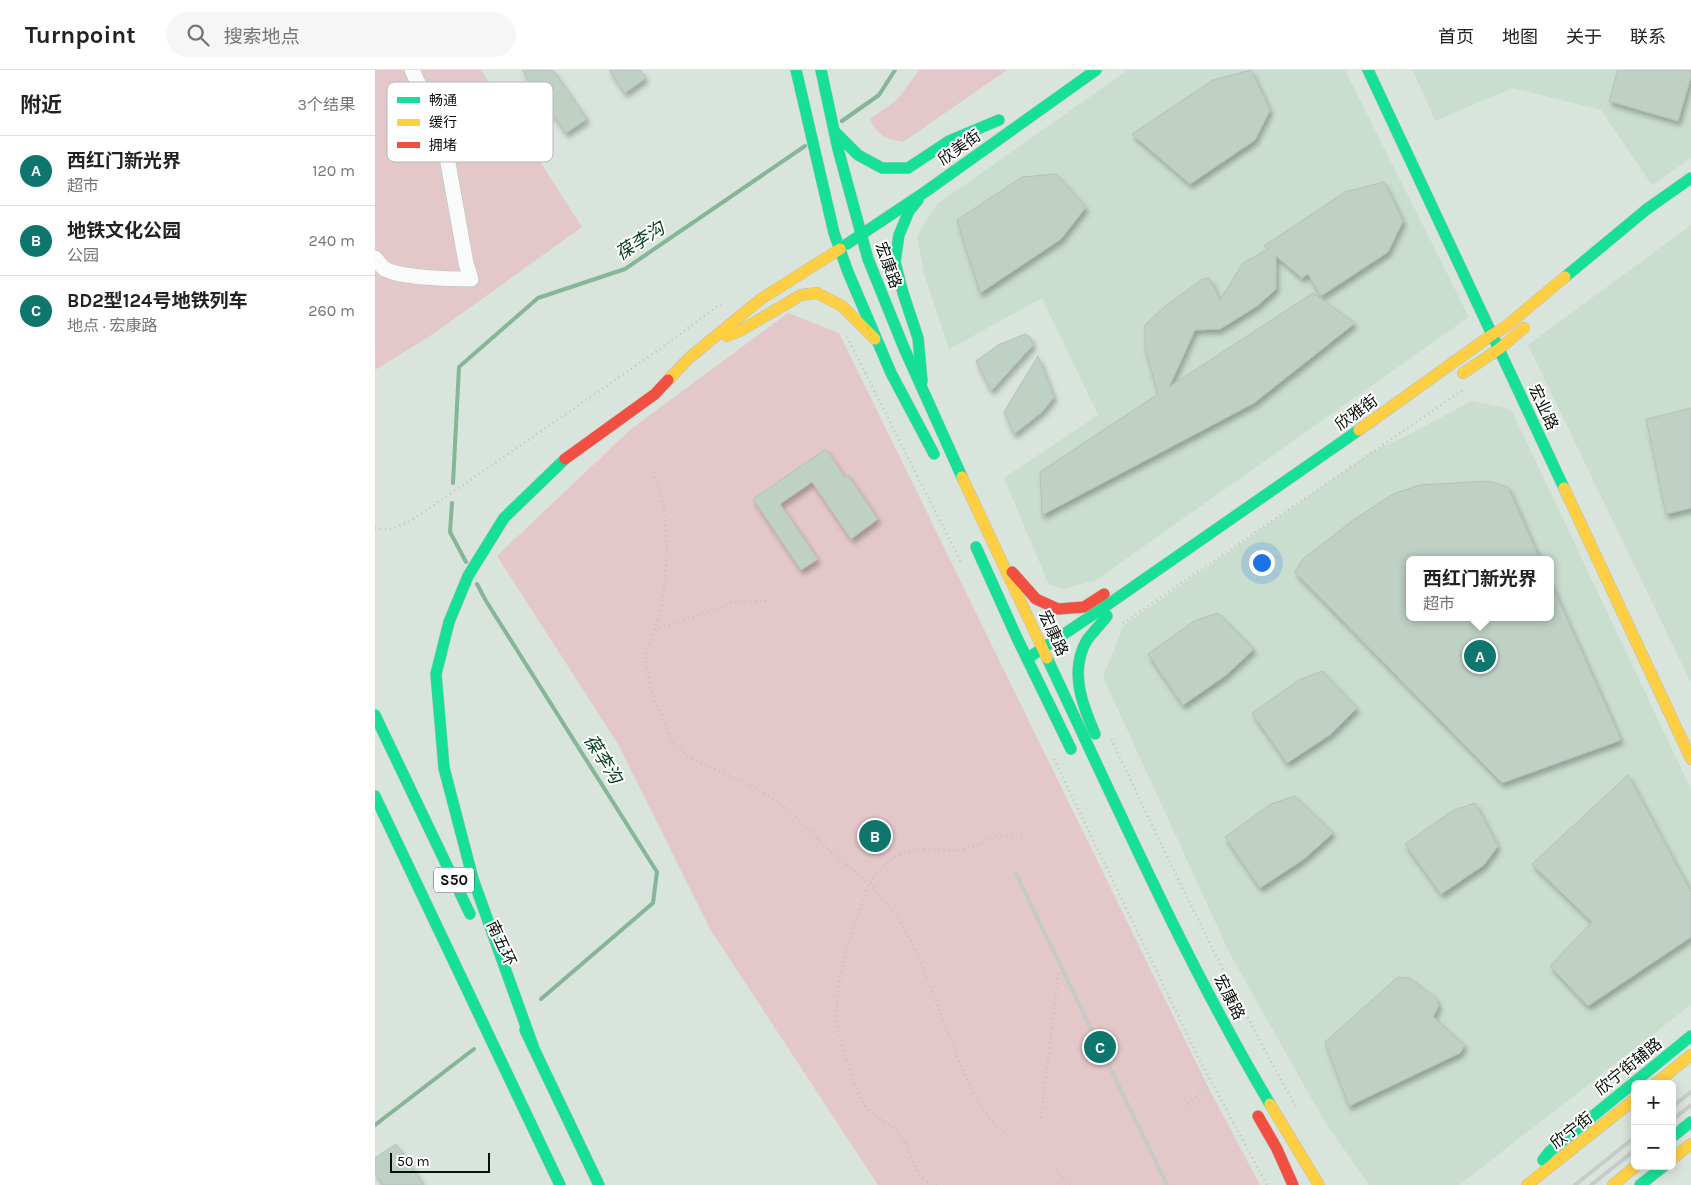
<!DOCTYPE html>
<html lang="zh">
<head>
<meta charset="utf-8">
<style>
	:root { --surface:#fff; --page:#f6f6f6; --text:#222; --muted:#767676; --line:#e0e0e0; --accent:#0f766e }
	body { margin:0; font-family:Karla,"Noto Sans SC",sans-serif; background:var(--page); color:var(--text) }
	.controls { position:absolute; right:15px; bottom:15px; display:grid; overflow:hidden; border-radius:8px; box-shadow:0 2px 12px #0003 }
	.controls button { width:45px; height:45px; display:grid; place-items:center; padding:0; border:0; border-bottom:1px solid var(--line); background:var(--surface); color:var(--text); font:25px sans-serif }
	.scale { position:absolute; left:15px; bottom:12px; width:100px; box-sizing:border-box; padding-left:5px; border:2px solid #080e0a; border-top:0; font-size:14px; line-height:18px; white-space:nowrap; color:#080e0a; -webkit-text-stroke:4px #fff; paint-order:stroke }
	.you { position:absolute; left:886px; top:492px; width:18px; height:18px; margin:-12px; border:4px solid #fff; border-radius:50%; background:#1a73e8; box-shadow:0 0 0 8px #1a73e833 }
	.badge { display:grid; place-items:center; width:32px; height:32px; border-radius:50%; background:var(--accent); color:#fff; font-size:16px; font-weight:700 }
	.pin { position:absolute; translate:-50% -50%; border:2px solid #fff; box-shadow:0 1px 5px #0006 }
	.popup { position:absolute; left:1031px; top:486px; width:148px; height:65px; box-sizing:border-box; display:grid; place-content:center; border-radius:8px; background:var(--surface); filter:drop-shadow(0 1px 4px #0005); font-size:16px; white-space:nowrap; color:var(--muted) }
	.popup b { font-size:19px; color:var(--text) }
	.popup::after { content:''; position:absolute; left:50%; top:100%; margin-left:-10px; border:10px solid transparent; border-top-color:var(--surface) }
	.list { margin:0; padding:0; list-style:none }
	h2 { display:flex; justify-content:space-between; align-items:center; height:65px; margin:0; padding:0 20px; font-size:21px }
	h2 small { font-size:16px; font-weight:400; color:var(--muted) }
	.list li { display:grid; grid-template-columns:32px 1fr auto; gap:15px; align-items:center; box-sizing:border-box; height:70px; padding:0 20px; border-top:1px solid var(--line) }
	.list b { display:block; font-size:19px; white-space:nowrap }
	.list p { margin:0; font-size:16px; white-space:nowrap; color:var(--muted) }
	.list em { font-size:16px; font-style:normal; color:var(--muted) }
	.icon { flex:none; width:28px; height:28px; fill:none; stroke:currentColor; stroke-width:2; stroke-linecap:round; stroke-linejoin:round }
	.map { position:relative; flex:none; width:1316px; height:1115px; overflow:hidden }
	header { display:flex; align-items:center; gap:30px; box-sizing:border-box; height:70px; padding:0 25px; background:var(--surface); border-bottom:1px solid var(--line) }
	header strong { font-size:24px }
	nav { display:flex; gap:28px; margin-inline-start:auto; font-size:18px }
	.search { width:350px; height:45px; background:var(--page); display:flex; align-items:center; gap:12px; box-sizing:border-box; padding:0 18px; border-radius:28px; color:var(--muted); font-size:19px }
	main { display:flex }
	aside { flex:1; background:var(--surface) }
	.map>svg:first-child { display:block }
</style>
</head>
<body>
<header>
<strong>Turnpoint</strong>
<div class="search"><svg class="icon" aria-label="search" viewBox="0 0 24 24"><circle cx="10" cy="10" r="6"/><path d="M15 15l6 6"/></svg>搜索地点</div>
<nav><a>首页</a><a>地图</a><a>关于</a><a>联系</a></nav>
</header>
<main>
<aside>
<h2>附近<small>3个结果</small></h2>
<ul class="list">
<li><span class="badge">A</span><div><b>西红门新光界</b><p>超市</p></div><em>120 m</em></li>
<li><span class="badge">B</span><div><b>地铁文化公园</b><p>公园</p></div><em>240 m</em></li>
<li><span class="badge">C</span><div><b>BD2型124号地铁列车</b><p>地点 · 宏康路</p></div><em>260 m</em></li>
</ul>
</aside>
<div class="map">
<svg width="1316" height="1115" viewBox="0 0 1316 1115">
	<defs>
		<filter id="shadow"><feDropShadow dx="2.5" dy="4.5" stdDeviation="2.5" flood-color="#0004"/></filter>
	</defs>
	<rect width="100%" height="100%" fill="#d9e4dc"/>
	<g fill="#caded0" fill-rule="evenodd">
		<polygon points="753,0 970,0 1094,247 721,510 690,519 674,515 629,408 723,345 667,228 574,279 549,204 542,166 562,134"/>
		<polygon points="1038,0 1316,0 1316,88 1277,115 1226,40 1138,18 1060,51"/>
		<polygon points="1316,155 1316,613 1153,275"/>
		<path d="M1097 331 1136 339 1316 719V935L1084 1115H994L948 1049 854 882 728 607 749 555 997 382 1033 365ZM1035 490H1175V547H1035Z"/>
	</g>
	<g fill="#e4c7c9">
		<polygon points="0,0 106,0 207,157 55,266 0,300"/>
		<path d="M544 0H632L528 72C511 69 502 65 495 49L523 29Z"/>
		<polygon points="413,243 464,263 833,1017 885,1115 503,1115 335,859 243,674 122,486 256,359"/>
	</g>
	<g fill="none" stroke-linecap="round" stroke-linejoin="round">
		<g stroke="#84b697" stroke-width="4">
			<polyline points="467,51 504,25 520,0"/>
			<polyline points="78,413 84,297 163,228 250,199 430,76"/>
			<polyline points="77,433 75,462 91,492"/>
			<polyline points="102,514 111,531 282,802 278,833 166,929"/>
			<polyline points="0,1055 99,979"/>
		</g>
	</g>
	<g fill="#bfd1c5" stroke="#b7bfb9" filter="url(#shadow)">
		<polygon points="147,0 178,0 212,49 191,63"/>
		<polygon points="234,0 265,0 271,8 250,23"/>
		<polygon points="876,0 895,40 880,70 815,114 757,64 838,10"/>
		<polygon points="1243,0 1316,0 1316,6 1303,51 1234,31"/>
		<polygon points="681,104 711,137 686,169 605,223 582,150 647,107"/>
		<polygon points="1009,112 1028,151 1013,182 946,226 933,204 927,208 901,186 901,219 882,236 845,259 820,260 794,317 938,223 980,253 879,333 667,445 665,402 783,324 770,278 770,255 789,237 826,210 834,208 845,230 868,193 893,179 889,176 970,122"/>
		<polygon points="650,264 655,267 658,275 616,321 601,291 623,275"/>
		<polygon points="663,286 679,327 667,342 639,364 629,342"/>
		<polygon points="1316,338 1316,438 1291,444 1271,349"/>
		<polygon points="451,379 470,407 473,405 503,449 476,469 437,412 405,434 443,489 426,500 378,429"/>
		<polygon points="1113,411 1133,417 1165,490 1035,490 1035,547 1175,547 1175,511 1246,670 1127,713 920,502 928,489 977,451 1018,424 1045,415"/>
		<polygon points="843,543 879,579 851,605 808,635 773,584 819,551"/>
		<polygon points="947,601 982,638 956,664 912,693 877,643 924,610"/>
		<polygon points="1253,705 1316,822 1316,867 1213,936 1175,896 1217,852 1157,794"/>
		<polygon points="920,726 958,763 929,789 885,818 850,767 896,734"/>
		<polygon points="1100,733 1123,776 1109,795 1066,824 1030,774 1077,741"/>
		<polygon points="1023,907 1035,908 1061,928 1064,935 1058,947 1090,975 1085,983 974,1036 950,972"/>
		<polygon points="21,1074 49,1115 9,1115 0,1103 0,1088"/>
	</g>
	<g fill="none" stroke-linecap="round" stroke-linejoin="round">
		<defs>
			<path id="street" d="M0 188C3 191 6 197 10 199 25 208 78 209 96 209L91 193 68 65 37 0"/>
			<g id="fast">
				<polyline points="421,0 459,163 473,202 516,303 559,384"/>
				<polyline points="446,0 463,79 493,189 529,278 587,407"/>
				<polyline points="993,0 1189,418"/>
				<polyline points="460,62 483,85 507,98 533,98 574,71 624,50"/>
				<polyline points="543,130 534,141 524,165 520,192 528,223 543,268 547,311"/>
				<polyline points="472,174 550,122 721,0"/>
				<polyline points="1190,207 1272,139 1316,108"/>
				<polyline points="601,477 642,568 696,679"/>
				<polyline points="653,588 725,540 984,360"/>
				<path d="M672 588C743 738 810 891 895 1034"/>
				<polyline points="0,645 95,844"/>
				<path d="M720 664C707 634 694 601 712 570 718 562 726 554 732 546"/>
				<polyline points="0,726 185,1115"/>
				<polyline points="150,960 224,1115"/>
				<polyline points="158,976 98,809 69,698 61,604 74,552 93,506 129,448 190,389"/>
				<polyline points="1297,1067 1316,1052"/>
				<polyline points="1168,1090 1174,1082 1316,966"/>
				<polyline points="1265,1115 1289,1096"/>
			</g>
			<g id="slow">
				<polyline points="352,266 365,261 426,225 442,223 467,236 500,269"/>
				<polyline points="1088,303 1124,279 1149,258"/>
				<polyline points="293,310 314,288 386,229 465,179"/>
				<polyline points="984,360 1118,264 1129,258 1190,207"/>
				<polyline points="587,407 672,588"/>
				<polyline points="1189,418 1316,689"/>
				<polyline points="1280,1014 1316,985"/>
				<polyline points="895,1034 944,1115"/>
				<polyline points="1297,1089 1316,1074"/>
				<polyline points="1152,1115 1260,1029"/>
				<polyline points="1238,1115 1261,1096"/>
			</g>
			<g id="jam">
				<polyline points="190,389 280,324 293,310"/>
				<polyline points="637,502 661,529 683,539 709,537 729,524"/>
				<polyline points="883,1046 902,1079 918,1115"/>
			</g>
		</defs>
		<use href="#street" stroke="#b7c0b9" stroke-width="16"/>
		<use href="#fast" stroke="#b7c0b9" stroke-width="12"/>
		<use href="#slow" stroke="#b7c0b9" stroke-width="12"/>
		<use href="#jam" stroke="#b7c0b9" stroke-width="12"/>
		<g stroke="#bfc3c1" stroke-width="2.5" stroke-dasharray="1 4" stroke-linecap="butt">
			<polyline points="472,267 586,492"/>
			<polyline points="278,402 289,437 292,486 288,528 280,560 270,585 275,616 295,668 313,687 377,716 399,729 422,748 457,783 495,813 522,846 543,885 587,999 602,1030 615,1050 631,1063"/>
			<path d="M0 458C20 464 40 448 56 437L285 279 348 232"/>
			<polyline points="748,553 1088,320"/>
			<polyline points="280,560 359,532 393,531"/>
			<path d="M736 669C795 793 854 917 921 1037"/>
			<polyline points="679,689 823,987 892,1115"/>
			<polyline points="809,1037 833,1017"/>
			<polyline points="666,1048 684,899"/>
			<polyline points="681,1100 695,1115"/>
			<path d="M562 1115C535 1110 539 1079 524 1063 513 1051 495 1047 487 1031 478 1011 463 970 462 948 460 910 473 873 486 838 489 830 490 820 495 813 501 802 516 787 528 783 545 776 566 782 584 780 602 778 616 765 634 765 640 765 647 768 652 770"/>
		</g>
		<use href="#street" stroke="#f9fbfa" stroke-width="15"/>
		<use href="#fast" stroke="#16e098" stroke-width="11"/>
		<use href="#slow" stroke="#ffcf43" stroke-width="11"/>
		<use href="#jam" stroke="#f24e42" stroke-width="11"/>
		<g stroke="#c6cac8" stroke-width="4">
			<polyline points="641,804 792,1115"/>
			<polyline points="1297,1037 1316,1022"/>
			<polyline points="1297,1050 1316,1035"/>
			<polyline points="1200,1115 1260,1067"/>
			<polyline points="1216,1115 1260,1080"/>
		</g>
	</g>
	<g text-anchor="middle" stroke-width="4" stroke-linejoin="round" paint-order="stroke">
		<rect fill="#fff" stroke="#525654" stroke-width="1" x="59" y="797.5" width="40" height="25" rx="4"/>
		<g font-size="15" font-weight="bold" fill="#080e0a">
			<text x="79" y="815">S50</text>
		</g>
		<g font-size="16" fill="#080e0a" stroke="#fff">
			<text transform="translate(584 77) rotate(-35)" y="6">欣美街</text>
			<text transform="translate(514 195) rotate(70)" y="6">宏康路</text>
			<text transform="translate(1169 337) rotate(65)" y="6">宏业路</text>
			<text transform="translate(981 342) rotate(-36)" y="6">欣雅街</text>
			<text transform="translate(679 563) rotate(65)" y="6">宏康路</text>
			<text transform="translate(127 873) rotate(65)" y="6">南五环</text>
			<text transform="translate(855 927) rotate(63)" y="6">宏康路</text>
			<text transform="translate(1253 996) rotate(-39)" y="6">欣宁街辅路</text>
			<text transform="translate(1196 1060) rotate(-38)" y="6">欣宁街</text>
		</g>
		<g font-size="18" font-style="italic" fill="#023c21" stroke="#fff">
			<text transform="translate(265 171) rotate(-33)" y="6">葆李沟</text>
			<text transform="translate(228 689) rotate(58)" y="6">葆李沟</text>
		</g>
	</g>
	<rect x="12" y="12" width="166" height="80" rx="8" fill="#fff" stroke="#b5b7b6" stroke-width="1"/>
	<rect x="22" y="27" width="23" height="6" fill="#16e098"/>
	<rect x="22" y="49" width="23" height="7" fill="#ffcf43"/>
	<rect x="22" y="72" width="23" height="6" fill="#f24e42"/>
	<g font-size="14" fill="#080e0a">
		<text x="54" y="35">畅通</text>
		<text x="54" y="57">缓行</text>
		<text x="54" y="80">拥堵</text>
	</g>
</svg>
<div class="controls">
<button>+</button>
<button>−</button>
</div>
<div class="scale">50 m</div>
<div class="you"></div>
<div class="pin badge" style="left:1105px;top:586px">A</div>
<div class="popup"><b>西红门新光界</b>超市</div>
<div class="pin badge" style="left:500px;top:766px">B</div>
<div class="pin badge" style="left:725px;top:977px">C</div>
</div>
</main>
</body>
</html>
